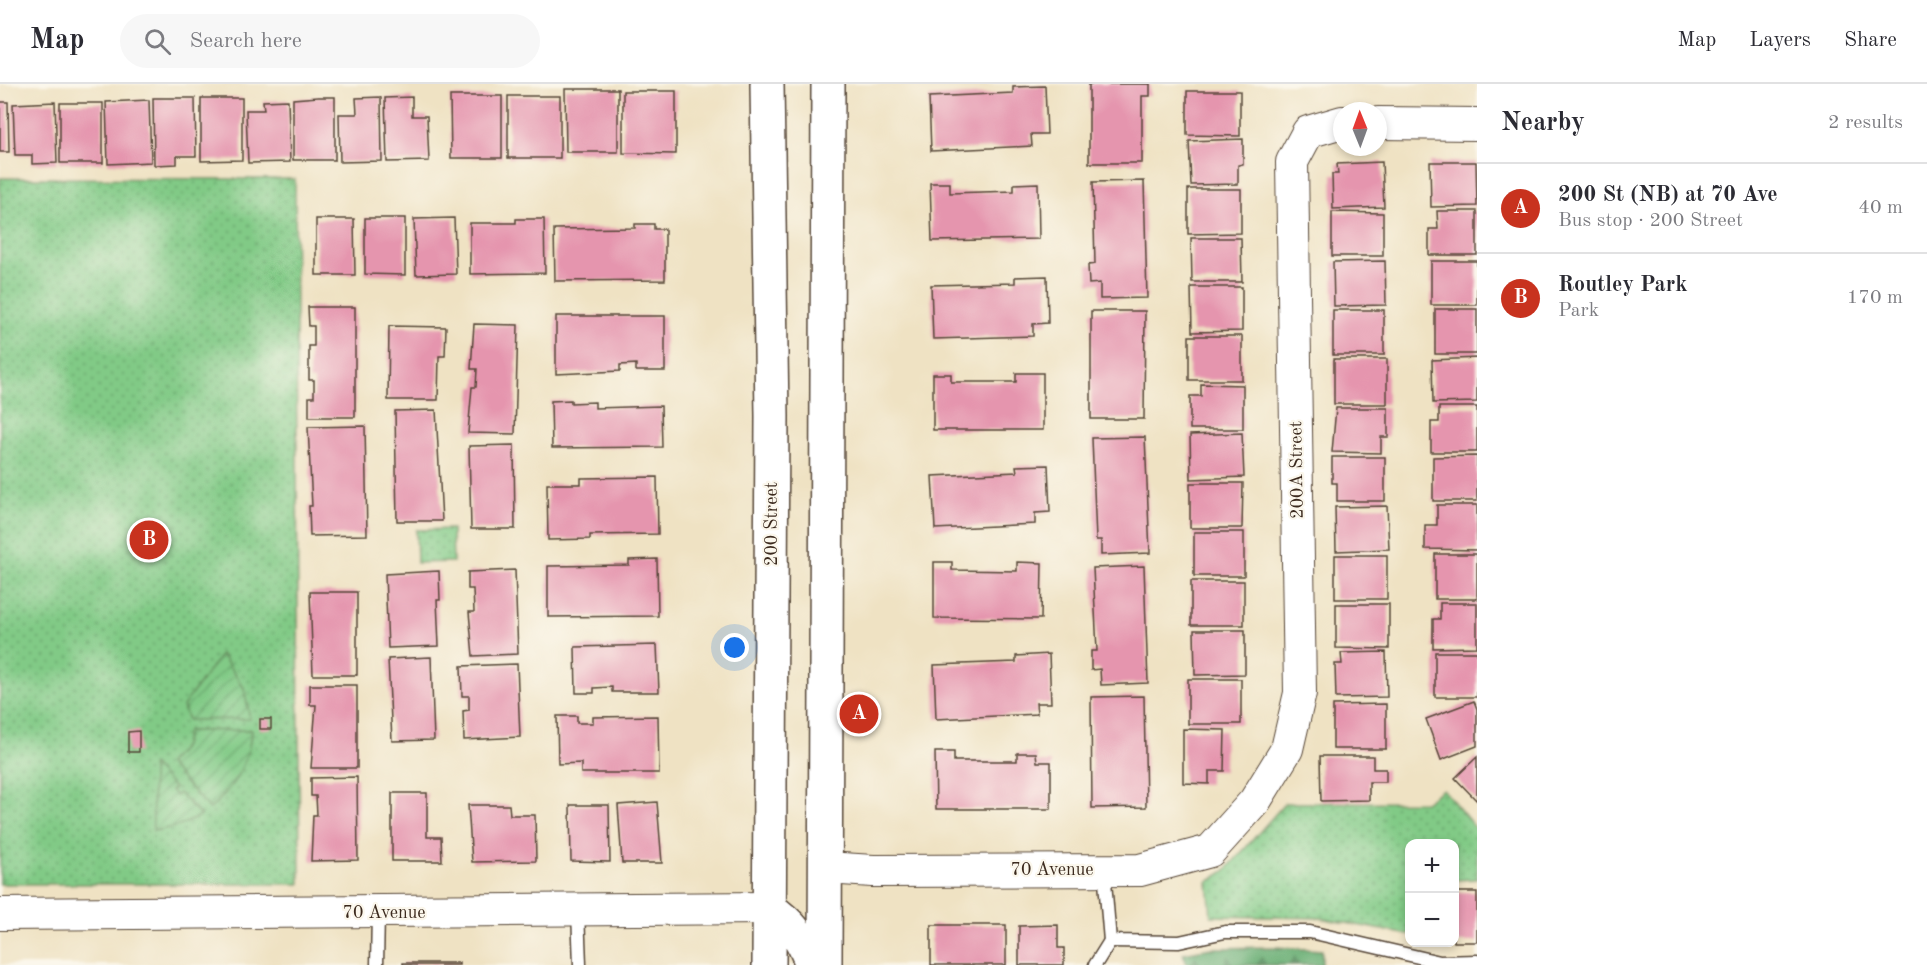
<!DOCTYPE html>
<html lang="en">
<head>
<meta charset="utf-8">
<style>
	:root { --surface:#fff; --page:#f7f7f7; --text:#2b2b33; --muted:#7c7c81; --line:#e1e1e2; --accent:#c8321e }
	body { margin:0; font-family:"Old Standard TT",serif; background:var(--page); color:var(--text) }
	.controls { position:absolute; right:18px; bottom:18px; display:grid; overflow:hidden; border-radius:12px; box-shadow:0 3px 9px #0003 }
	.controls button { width:54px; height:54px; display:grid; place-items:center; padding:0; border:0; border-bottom:2px solid var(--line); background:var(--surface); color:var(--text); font:30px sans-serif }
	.compass { position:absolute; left:1333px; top:18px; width:54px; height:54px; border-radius:50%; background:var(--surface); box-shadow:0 3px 9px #0003; rotate:359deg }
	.you { position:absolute; left:735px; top:564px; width:21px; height:21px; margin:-15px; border:4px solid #fff; border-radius:50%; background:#1a73e8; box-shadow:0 0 0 9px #1a73e833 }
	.badge { display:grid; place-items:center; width:39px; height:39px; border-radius:50%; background:var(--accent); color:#fff; font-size:20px; font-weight:700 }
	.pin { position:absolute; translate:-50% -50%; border:3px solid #fff; box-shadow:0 2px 6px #0006 }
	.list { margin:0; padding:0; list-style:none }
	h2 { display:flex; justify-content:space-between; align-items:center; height:78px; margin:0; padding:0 24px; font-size:26px }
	h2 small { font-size:20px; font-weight:400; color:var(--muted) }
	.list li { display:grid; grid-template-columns:39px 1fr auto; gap:18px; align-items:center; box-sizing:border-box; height:90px; padding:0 24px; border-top:2px solid var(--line) }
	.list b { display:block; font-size:22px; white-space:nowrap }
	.list p { margin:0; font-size:20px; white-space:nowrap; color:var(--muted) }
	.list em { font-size:20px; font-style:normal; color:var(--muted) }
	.icon { flex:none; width:33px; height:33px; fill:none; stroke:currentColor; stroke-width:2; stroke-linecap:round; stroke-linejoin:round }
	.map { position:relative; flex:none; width:1477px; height:881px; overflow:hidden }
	header { display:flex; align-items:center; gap:36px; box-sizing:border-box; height:84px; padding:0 30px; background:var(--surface); border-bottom:2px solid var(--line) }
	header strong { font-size:28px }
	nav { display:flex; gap:33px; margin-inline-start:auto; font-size:21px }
	.search { width:420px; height:54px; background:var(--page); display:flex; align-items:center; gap:15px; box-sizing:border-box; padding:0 21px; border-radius:33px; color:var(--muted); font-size:22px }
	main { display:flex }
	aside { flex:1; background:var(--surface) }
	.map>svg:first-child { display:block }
</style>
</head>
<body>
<header>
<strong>Map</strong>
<div class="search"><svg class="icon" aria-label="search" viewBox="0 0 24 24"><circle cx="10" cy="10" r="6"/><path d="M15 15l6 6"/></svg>Search here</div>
<nav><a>Map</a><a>Layers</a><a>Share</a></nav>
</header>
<main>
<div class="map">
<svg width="1477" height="881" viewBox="0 0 1477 881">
	<defs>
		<pattern id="forest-firs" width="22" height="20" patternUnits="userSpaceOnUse" patternTransform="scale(1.5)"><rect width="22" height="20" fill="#68ae73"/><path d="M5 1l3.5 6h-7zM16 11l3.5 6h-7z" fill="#578e5e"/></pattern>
		<pattern id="park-dots" width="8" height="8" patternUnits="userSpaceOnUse" patternTransform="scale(1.5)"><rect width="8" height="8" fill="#81ca86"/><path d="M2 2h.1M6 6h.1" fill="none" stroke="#6ba46d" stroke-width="1.8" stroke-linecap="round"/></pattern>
		<pattern id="garden-furrows" width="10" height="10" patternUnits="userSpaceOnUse" patternTransform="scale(1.5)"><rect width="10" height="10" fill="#81ca86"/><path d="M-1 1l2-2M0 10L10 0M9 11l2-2" fill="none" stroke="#6ba46d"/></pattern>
	</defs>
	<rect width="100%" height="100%" fill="#fbf7ec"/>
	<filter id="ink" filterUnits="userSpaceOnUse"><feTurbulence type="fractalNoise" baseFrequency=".0167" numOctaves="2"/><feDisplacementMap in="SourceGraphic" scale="12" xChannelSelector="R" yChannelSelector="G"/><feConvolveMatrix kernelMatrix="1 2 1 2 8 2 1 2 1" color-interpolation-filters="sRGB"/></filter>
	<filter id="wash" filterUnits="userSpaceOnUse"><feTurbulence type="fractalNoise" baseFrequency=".008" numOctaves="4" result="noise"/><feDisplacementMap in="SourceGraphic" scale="24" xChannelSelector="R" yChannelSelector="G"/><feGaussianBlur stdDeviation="1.35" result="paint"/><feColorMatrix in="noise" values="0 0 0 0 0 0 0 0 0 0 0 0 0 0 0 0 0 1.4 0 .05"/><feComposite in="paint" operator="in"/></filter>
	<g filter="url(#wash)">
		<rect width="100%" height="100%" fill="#efe2c3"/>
		<polygon fill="url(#forest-firs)" stroke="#526c48" stroke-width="1.5" points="1275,863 1322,866 1322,881 1187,881 1183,869 1211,864"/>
		<g fill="url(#park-dots)" stroke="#5e7a52" stroke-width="1.5">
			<polygon points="0,94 295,95 300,800 0,800"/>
			<polygon points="452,445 453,478 417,479 416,446"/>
			<polygon points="1443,705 1477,746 1477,795 1455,796 1454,760 1410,760 1409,851 1320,834 1211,832 1208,798 1225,787 1285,719 1425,718"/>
		</g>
		<g fill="url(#garden-furrows)" stroke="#5e7a52" stroke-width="1.5">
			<polygon points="221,570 244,604 250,635 188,636 183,622"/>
			<path d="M251 646C250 678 233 704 210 725L168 680 184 662 187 647Z"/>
			<polygon points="152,681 174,704 171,706 176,712 179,709 201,732 179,742 153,747"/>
		</g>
		<g id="blocks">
			<g fill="#e595ae">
				<polygon points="1089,0 1150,0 1150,12 1142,12 1142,79 1089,79"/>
				<polygon points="1045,2 1047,50 1031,50 1032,62 931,67 929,13 1013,9 1013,3"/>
				<polygon points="565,5 618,5 618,68 566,68"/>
				<polygon points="623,7 676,7 676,70 623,69"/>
				<polygon points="1187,7 1240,7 1240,52 1187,51"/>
				<polygon points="450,12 502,12 502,74 451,74"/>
				<rect x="508" y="12" width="52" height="62"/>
				<polygon points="318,13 335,13 335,76 293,76 293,15"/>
				<polygon points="381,13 382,77 340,78 339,30 357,30 356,14"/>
				<polygon points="412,13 412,32 427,32 429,77 387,78 385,14"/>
				<polygon points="153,14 195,14 196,72 177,72 177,80 154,81"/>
				<polygon points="201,14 242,14 242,76 201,77"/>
				<polygon points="149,16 151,78 108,80 106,18"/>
				<polygon points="288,16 290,78 248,79 246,26 264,26 263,17"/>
				<polygon points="0,18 8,18 9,68 0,68"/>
				<polygon points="55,18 57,79 32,80 32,71 15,71 13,20"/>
				<rect x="60" y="19" width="43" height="60"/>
				<polygon points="1243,55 1243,80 1238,81 1238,100 1191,101 1189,57"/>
				<polygon points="1382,78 1384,123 1333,125 1332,90 1338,90 1337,80"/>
				<polygon points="1430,78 1476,78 1477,122 1431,123"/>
				<polygon points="1144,97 1147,214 1100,215 1100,199 1089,200 1088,181 1095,180 1093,98"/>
				<polygon points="930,99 950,99 950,109 1014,107 1014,100 1038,99 1039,155 932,157"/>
				<polygon points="1188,105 1241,105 1241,149 1188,150"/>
				<polygon points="1437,127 1477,127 1477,171 1429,171 1429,145 1438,145"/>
				<polygon points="1332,128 1383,129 1383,172 1332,172"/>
				<polygon points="365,134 405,134 405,191 365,190"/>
				<polygon points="454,134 456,190 416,191 414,135"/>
				<polygon points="316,135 354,135 355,191 316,191"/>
				<polygon points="516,135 544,135 545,189 470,190 470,139 516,139"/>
				<polygon points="635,140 654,140 654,145 665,145 665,196 555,197 554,145 635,144"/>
				<polygon points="1191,154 1241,154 1242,198 1192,198"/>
				<polygon points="1385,177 1386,221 1334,222 1333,178"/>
				<rect x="1431" y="177" width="46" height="44"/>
				<polygon points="1047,192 1048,239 1033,240 1033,252 933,255 931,201 1015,199 1015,193"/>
				<polygon points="1191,203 1242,203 1242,247 1192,248"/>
				<polygon points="308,223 355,223 355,333 309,333 309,313 314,313 314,296 309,296 309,262 314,262 314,242 309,242"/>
				<rect x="1435" y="225" width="42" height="45"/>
				<rect x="1333" y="226" width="51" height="45"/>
				<polygon points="1091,227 1145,227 1144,335 1091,335"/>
				<polygon points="556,232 665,232 665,287 636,287 636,280 620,281 620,287 556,290"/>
				<polygon points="474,240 518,241 515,350 468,349 472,303 476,303 477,285 471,285"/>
				<polygon points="389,242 446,243 445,272 439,272 438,316 388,316"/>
				<rect x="1189" y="252" width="53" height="44"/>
				<polygon points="1477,274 1477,318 1433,319 1432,276"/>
				<rect x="1334" y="275" width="53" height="45"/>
				<polygon points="1016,289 1043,289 1043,346 933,346 933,290 951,290 951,298 1016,298"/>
				<polygon points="1201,300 1243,301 1243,345 1190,345 1190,312 1201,312"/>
				<polygon points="571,316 571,319 595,318 595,324 661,322 662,363 552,364 551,317"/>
				<polygon points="1439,323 1477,323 1477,368 1431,368 1431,338 1439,338"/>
				<polygon points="1336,324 1388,324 1388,353 1381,353 1381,369 1332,368"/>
				<polygon points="436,326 442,437 397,437 395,327"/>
				<polygon points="365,342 367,451 310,452 309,422 312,422 308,343"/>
				<polygon points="1242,349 1244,393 1191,395 1190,351"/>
				<polygon points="1145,353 1150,469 1101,471 1101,456 1096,456 1092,354"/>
				<polygon points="514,361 515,445 471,445 469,362"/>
				<polygon points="1477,372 1477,417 1433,417 1433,373"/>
				<polygon points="1332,373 1385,373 1385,417 1337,417 1337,399 1332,399"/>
				<polygon points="1048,381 1050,428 1035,429 1035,440 935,445 932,392 1017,388 1016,382"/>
				<polygon points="657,393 658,450 590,451 590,455 548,456 547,400 581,400 581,394"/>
				<polygon points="1190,399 1243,399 1242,444 1190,444"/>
				<polygon points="1437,421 1477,421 1477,466 1425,465 1425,441 1437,441"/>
				<polygon points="1387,422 1389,465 1336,467 1335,423"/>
				<rect x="1194" y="448" width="50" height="44"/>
				<rect x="1435" y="470" width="42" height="45"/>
				<rect x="1335" y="471" width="52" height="44"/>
				<polygon points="657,475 658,532 548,533 548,482 629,481 629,476"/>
				<polygon points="934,478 952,478 952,486 1017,487 1017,478 1042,479 1041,535 934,534"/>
				<polygon points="1144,482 1148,599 1101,601 1100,585 1091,586 1091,567 1097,567 1093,484"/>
				<polygon points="515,486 518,570 473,572 469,528 474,528 473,505 468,505 468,488"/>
				<polygon points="439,487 440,516 437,516 439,562 388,564 385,490"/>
				<rect x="1191" y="497" width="53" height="44"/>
				<polygon points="310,508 357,508 357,591 313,591"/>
				<polygon points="1440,519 1477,519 1477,563 1433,564 1433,535 1440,535"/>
				<polygon points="1336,520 1389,520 1389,565 1336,564"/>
				<polygon points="1194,546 1245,546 1245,590 1195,591"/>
				<polygon points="657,561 659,608 612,608 612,603 594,604 594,609 576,609 575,563"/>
				<polygon points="1386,568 1387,613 1336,614 1335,580 1342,580 1341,569"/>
				<rect x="1435" y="568" width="42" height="45"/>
				<polygon points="1049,570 1051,619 1036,619 1037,630 936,635 934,581 1016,578 1016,572"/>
				<polygon points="431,573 434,656 392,657 388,575"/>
				<polygon points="517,580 520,653 464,656 463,627 469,626 469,612 462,612 461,582"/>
				<rect x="1188" y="595" width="53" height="45"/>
				<polygon points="310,601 357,601 357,684 311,684 316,621 310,621"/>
				<polygon points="1144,612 1146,723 1092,724 1091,613"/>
				<polygon points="1474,617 1477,625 1477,662 1441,676 1426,635"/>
				<polygon points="1386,620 1386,665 1333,665 1333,621"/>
				<polygon points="557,632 577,632 577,639 593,639 593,633 658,632 659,689 581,689 581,679 558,680"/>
				<rect x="260" y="635" width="11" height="10"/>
				<polygon points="1183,645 1225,646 1224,687 1209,687 1209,700 1183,699"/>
				<polygon points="139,647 139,668 128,668 128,648"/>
				<polygon points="935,668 954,668 954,677 1017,677 1017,669 1036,669 1037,678 1051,678 1051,725 936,725"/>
				<polygon points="1320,672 1373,672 1373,685 1386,685 1386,698 1369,698 1369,716 1321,717"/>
				<polygon points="1477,673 1477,717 1455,694"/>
				<polygon points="357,693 358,776 311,777 313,731 317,731 316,712 311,712 311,694"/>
				<polygon points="392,709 427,709 427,753 441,753 442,777 392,777"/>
				<polygon points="657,718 662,779 622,779 618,721"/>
				<polygon points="468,721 509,721 510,731 535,731 536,777 472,778"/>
				<polygon points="570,721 609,721 610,778 571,777"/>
				<rect x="1454" y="808" width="23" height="50"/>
				<rect x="931" y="841" width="75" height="40"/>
				<polygon points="1058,841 1058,864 1064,864 1064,881 1019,881 1019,842"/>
				<rect x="403" y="879" width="56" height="2"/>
			</g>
		</g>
	</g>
	<g filter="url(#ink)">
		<use href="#blocks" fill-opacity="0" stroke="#564637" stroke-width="1.5"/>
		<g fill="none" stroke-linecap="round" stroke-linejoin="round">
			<defs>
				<g id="service">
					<polyline points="1104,786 1110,857 1179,858 1225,848 1310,848 1440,878 1477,877"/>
					<polyline points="578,827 580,881"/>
					<polyline points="377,881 378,829"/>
					<polyline points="1095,881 1110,857"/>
				</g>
				<g id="tertiary">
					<polyline points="1378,39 1477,40"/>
					<polyline points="826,784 873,787 1140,786 1210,767 1255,717 1287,665 1300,609 1292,78 1308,48 1342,38"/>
					<polyline points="0,830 769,824"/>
				</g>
				<g id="primary">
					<polyline points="767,0 772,332 769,881"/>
					<path d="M769 824C792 840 803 854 812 881"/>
					<polyline points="825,881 828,0"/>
				</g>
			</defs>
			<use href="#service" stroke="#564637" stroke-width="15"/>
			<use href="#tertiary" stroke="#564637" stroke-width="34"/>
			<use href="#primary" stroke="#564637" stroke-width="36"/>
			<use href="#service" stroke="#fff" stroke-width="12"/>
			<use href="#tertiary" stroke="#fff" stroke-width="32"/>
			<use href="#primary" stroke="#fff" stroke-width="33"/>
		</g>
	</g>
	<g text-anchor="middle" stroke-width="4.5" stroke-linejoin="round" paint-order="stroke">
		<g font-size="18" fill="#3b2a1e" stroke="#fbf7ec">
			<text transform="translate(1296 386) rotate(-91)" y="6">200A Street</text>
			<text transform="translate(771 440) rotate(-90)" y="6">200 Street</text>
			<text x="1052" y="791">70 Avenue</text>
			<text x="384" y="834">70 Avenue</text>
		</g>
	</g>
</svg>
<div class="controls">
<button>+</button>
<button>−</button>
</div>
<svg class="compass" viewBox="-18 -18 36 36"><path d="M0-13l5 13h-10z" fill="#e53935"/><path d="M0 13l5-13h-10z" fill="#7c7c81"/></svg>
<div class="you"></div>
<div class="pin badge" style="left:859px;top:630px">A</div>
<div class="pin badge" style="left:149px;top:456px">B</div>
</div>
<aside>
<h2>Nearby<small>2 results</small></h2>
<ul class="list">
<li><span class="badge">A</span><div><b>200 St (NB) at 70 Ave</b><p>Bus stop · 200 Street</p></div><em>40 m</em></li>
<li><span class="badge">B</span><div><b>Routley Park</b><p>Park</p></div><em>170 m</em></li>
</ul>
</aside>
</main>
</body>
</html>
